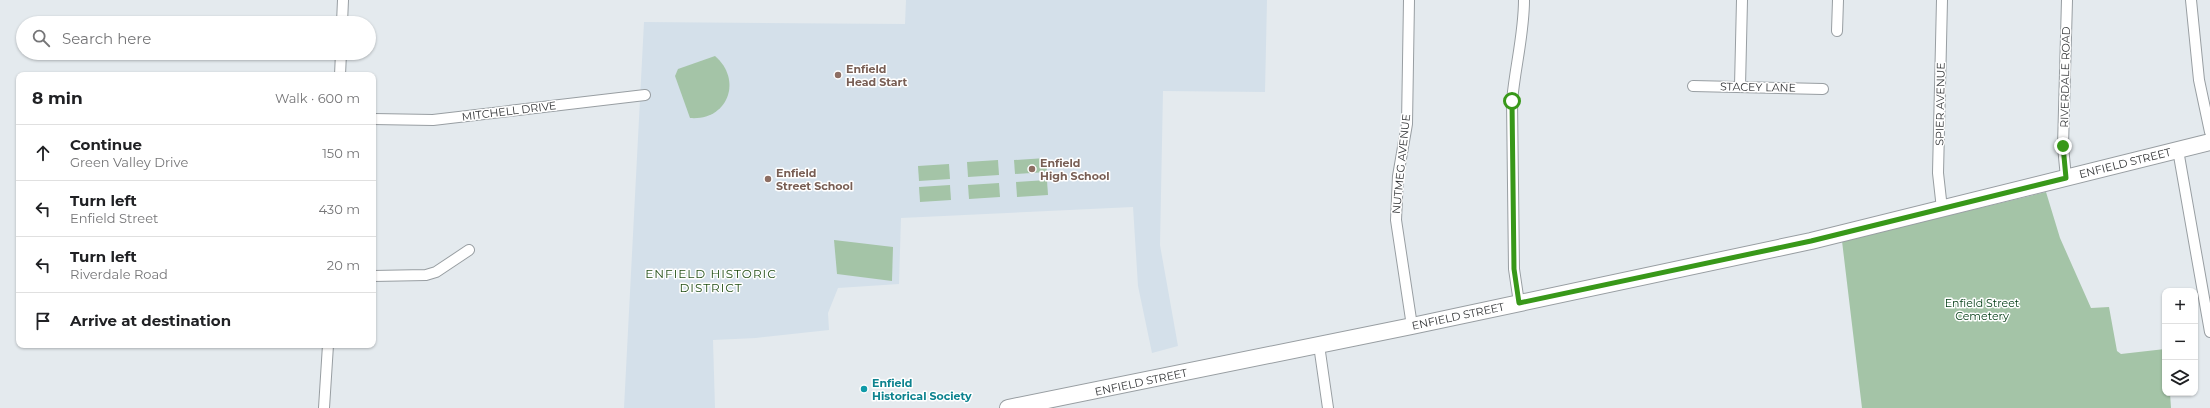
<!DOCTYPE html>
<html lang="en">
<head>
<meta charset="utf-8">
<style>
	:root { --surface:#fff; --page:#f6f6f6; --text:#202124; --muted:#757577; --line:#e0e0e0 }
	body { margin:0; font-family:Montserrat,sans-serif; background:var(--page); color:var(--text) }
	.controls { position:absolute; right:12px; bottom:12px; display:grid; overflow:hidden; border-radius:8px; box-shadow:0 1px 3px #0004 }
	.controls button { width:36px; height:36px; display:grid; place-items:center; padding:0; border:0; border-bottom:1px solid var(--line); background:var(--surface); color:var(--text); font:20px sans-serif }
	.stop { position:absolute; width:12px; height:12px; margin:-9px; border:3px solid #389819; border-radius:50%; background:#fff }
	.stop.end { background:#389819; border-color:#fff; box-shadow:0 1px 4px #0008 }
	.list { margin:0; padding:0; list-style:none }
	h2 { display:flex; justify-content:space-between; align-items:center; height:52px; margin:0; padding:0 16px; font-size:17px }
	h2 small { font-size:13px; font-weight:400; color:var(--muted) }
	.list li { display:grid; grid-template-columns:26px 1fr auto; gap:12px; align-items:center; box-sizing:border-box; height:56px; padding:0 16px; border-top:1px solid var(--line) }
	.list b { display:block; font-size:15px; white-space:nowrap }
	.list p { margin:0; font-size:13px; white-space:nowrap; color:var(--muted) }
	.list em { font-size:13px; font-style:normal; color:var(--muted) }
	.icon { flex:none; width:22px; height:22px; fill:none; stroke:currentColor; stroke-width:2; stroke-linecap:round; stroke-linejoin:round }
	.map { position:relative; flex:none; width:2210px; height:408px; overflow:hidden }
	.search { position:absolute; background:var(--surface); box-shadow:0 1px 3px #0004; left:16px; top:16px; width:360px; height:44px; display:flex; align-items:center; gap:10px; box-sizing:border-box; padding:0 14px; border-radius:22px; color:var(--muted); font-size:15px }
	.panel { position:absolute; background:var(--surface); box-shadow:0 1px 3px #0004; left:16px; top:72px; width:360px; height:276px; border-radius:8px }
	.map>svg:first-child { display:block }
</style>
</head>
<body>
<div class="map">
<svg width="2210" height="408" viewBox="0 0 2210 408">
	<rect width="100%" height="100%" fill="#e4eaee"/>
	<polygon fill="#d4e0ea" points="906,0 1267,0 1265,92 1163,91 1160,245 1178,346 1152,353 1138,286 1133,207 901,218 899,284 838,288 828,313 829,330 756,338 713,340 715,408 624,408 644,22 905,24"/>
	<g fill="#a4c4a7">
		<path d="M715 56C743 80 728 121 690 118L675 76 678 69Z"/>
		<polygon points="1046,158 1047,172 1015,174 1014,160"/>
		<polygon points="998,160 999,175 968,177 967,162"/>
		<polygon points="949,164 950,179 919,181 918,166"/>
		<polygon points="1047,180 1048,195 1017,197 1016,182"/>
		<polygon points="999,183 1000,197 969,199 968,185"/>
		<polygon points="950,185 951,200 920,202 919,187"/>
		<polygon points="2046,192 2060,238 2091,308 2109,307 2117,351 2121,354 2165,349 2165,393 2170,393 2171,408 1862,408 1842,241"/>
		<polygon points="834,240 893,247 892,281 837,274"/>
	</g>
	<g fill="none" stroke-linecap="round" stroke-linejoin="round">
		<defs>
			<g id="street">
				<polyline points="1409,0 1407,124 1398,176 1396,220 1412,326"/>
				<polyline points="2191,0 2199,80 2210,132"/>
				<polyline points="342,23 343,0"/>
				<polyline points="1837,31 1838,0"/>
				<polyline points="340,75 341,53"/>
				<polyline points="1693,86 1823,89"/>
				<polyline points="1740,86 1742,0"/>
				<polyline points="373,119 433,120 645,95"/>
				<polyline points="2178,150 2210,332"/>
				<polyline points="2066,178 2063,146 2067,0"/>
				<polyline points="1942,209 1938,173 1942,0"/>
				<polyline points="373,276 426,275 436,272 469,250"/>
				<path d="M1519 303 1514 269 1512 101C1515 67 1524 34 1524 0"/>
				<polyline points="1319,345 1328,408"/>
				<polyline points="324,408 328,345"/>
			</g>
			<polyline id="primary" points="1008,408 1412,326 1811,241 2210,142"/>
		</defs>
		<use href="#street" stroke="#989ea2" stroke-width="12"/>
		<use href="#primary" stroke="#989ea2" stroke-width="18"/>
		<use href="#street" stroke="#fff" stroke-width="10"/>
		<use href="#primary" stroke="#fff" stroke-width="16"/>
	</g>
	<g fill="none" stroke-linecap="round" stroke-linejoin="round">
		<polyline stroke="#389819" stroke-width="5" points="1512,101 1514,269 1519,303 1811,241 2066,178 2063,146"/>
	</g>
	<g fill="#8d6e63" stroke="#fff" stroke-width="1.5">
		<circle cx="838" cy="75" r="4"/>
		<circle cx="1032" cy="169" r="4"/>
		<circle cx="768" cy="179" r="4"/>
	</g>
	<circle fill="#0f9aa8" stroke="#fff" stroke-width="1.5" cx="864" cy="389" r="4"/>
	<g text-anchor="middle" stroke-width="3" stroke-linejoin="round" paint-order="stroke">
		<g font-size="11" font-weight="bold" fill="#785e54" stroke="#fff" text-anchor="start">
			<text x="846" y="73">Enfield<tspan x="846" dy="13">Head Start</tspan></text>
			<text x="1040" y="167">Enfield<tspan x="1040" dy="13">High School</tspan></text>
			<text x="776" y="177">Enfield<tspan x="776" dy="13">Street School</tspan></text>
		</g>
		<g font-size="11" fill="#313335" stroke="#fff">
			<text transform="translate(2065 77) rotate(-89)" y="4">RIVERDALE ROAD</text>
			<text transform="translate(1758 87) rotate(1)" y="4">STACEY LANE</text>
			<text transform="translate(1940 104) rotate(-89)" y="4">SPIER AVENUE</text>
			<text transform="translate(509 111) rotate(-7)" y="4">MITCHELL DRIVE</text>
			<text transform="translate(2125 163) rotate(-14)" y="4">ENFIELD STREET</text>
			<text transform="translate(1401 164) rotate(-84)" y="4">NUTMEG AVENUE</text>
			<text transform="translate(1458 316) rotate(-12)" y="4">ENFIELD STREET</text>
			<text transform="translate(1141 382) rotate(-12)" y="4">ENFIELD STREET</text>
		</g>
		<g font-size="11" fill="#013b13" stroke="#fff">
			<text x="1982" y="307">Enfield Street<tspan x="1982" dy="13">Cemetery</tspan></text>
		</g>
		<g font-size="11" font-weight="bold" fill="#0d838f" stroke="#fff" text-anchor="start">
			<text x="872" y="387">Enfield<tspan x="872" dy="13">Historical Society</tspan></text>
		</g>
		<g font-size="12" letter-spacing="1" fill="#204d14" stroke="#fff">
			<text x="711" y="278">ENFIELD HISTORIC<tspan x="711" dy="14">DISTRICT</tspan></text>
		</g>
	</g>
</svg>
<div class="controls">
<button>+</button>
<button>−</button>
<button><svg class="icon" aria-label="layers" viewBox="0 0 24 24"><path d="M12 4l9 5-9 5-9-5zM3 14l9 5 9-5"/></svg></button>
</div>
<div class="stop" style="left:1512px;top:101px"></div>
<div class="stop end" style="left:2063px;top:146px"></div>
<div class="search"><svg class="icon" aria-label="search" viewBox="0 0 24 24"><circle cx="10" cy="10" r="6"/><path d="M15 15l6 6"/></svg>Search here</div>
<section class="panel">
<h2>8 min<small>Walk · 600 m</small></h2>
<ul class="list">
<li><svg class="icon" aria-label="ahead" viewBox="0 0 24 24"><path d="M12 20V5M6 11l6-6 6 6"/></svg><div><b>Continue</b><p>Green Valley Drive</p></div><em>150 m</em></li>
<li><svg class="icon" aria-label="left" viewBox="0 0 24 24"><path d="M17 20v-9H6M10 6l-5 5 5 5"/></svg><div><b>Turn left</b><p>Enfield Street</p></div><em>430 m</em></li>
<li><svg class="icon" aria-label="left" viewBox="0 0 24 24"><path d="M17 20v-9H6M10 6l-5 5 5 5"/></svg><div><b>Turn left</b><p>Riverdale Road</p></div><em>20 m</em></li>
<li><svg class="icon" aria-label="arrive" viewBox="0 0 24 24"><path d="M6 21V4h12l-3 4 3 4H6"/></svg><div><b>Arrive at destination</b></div></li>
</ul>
</section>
</div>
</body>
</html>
